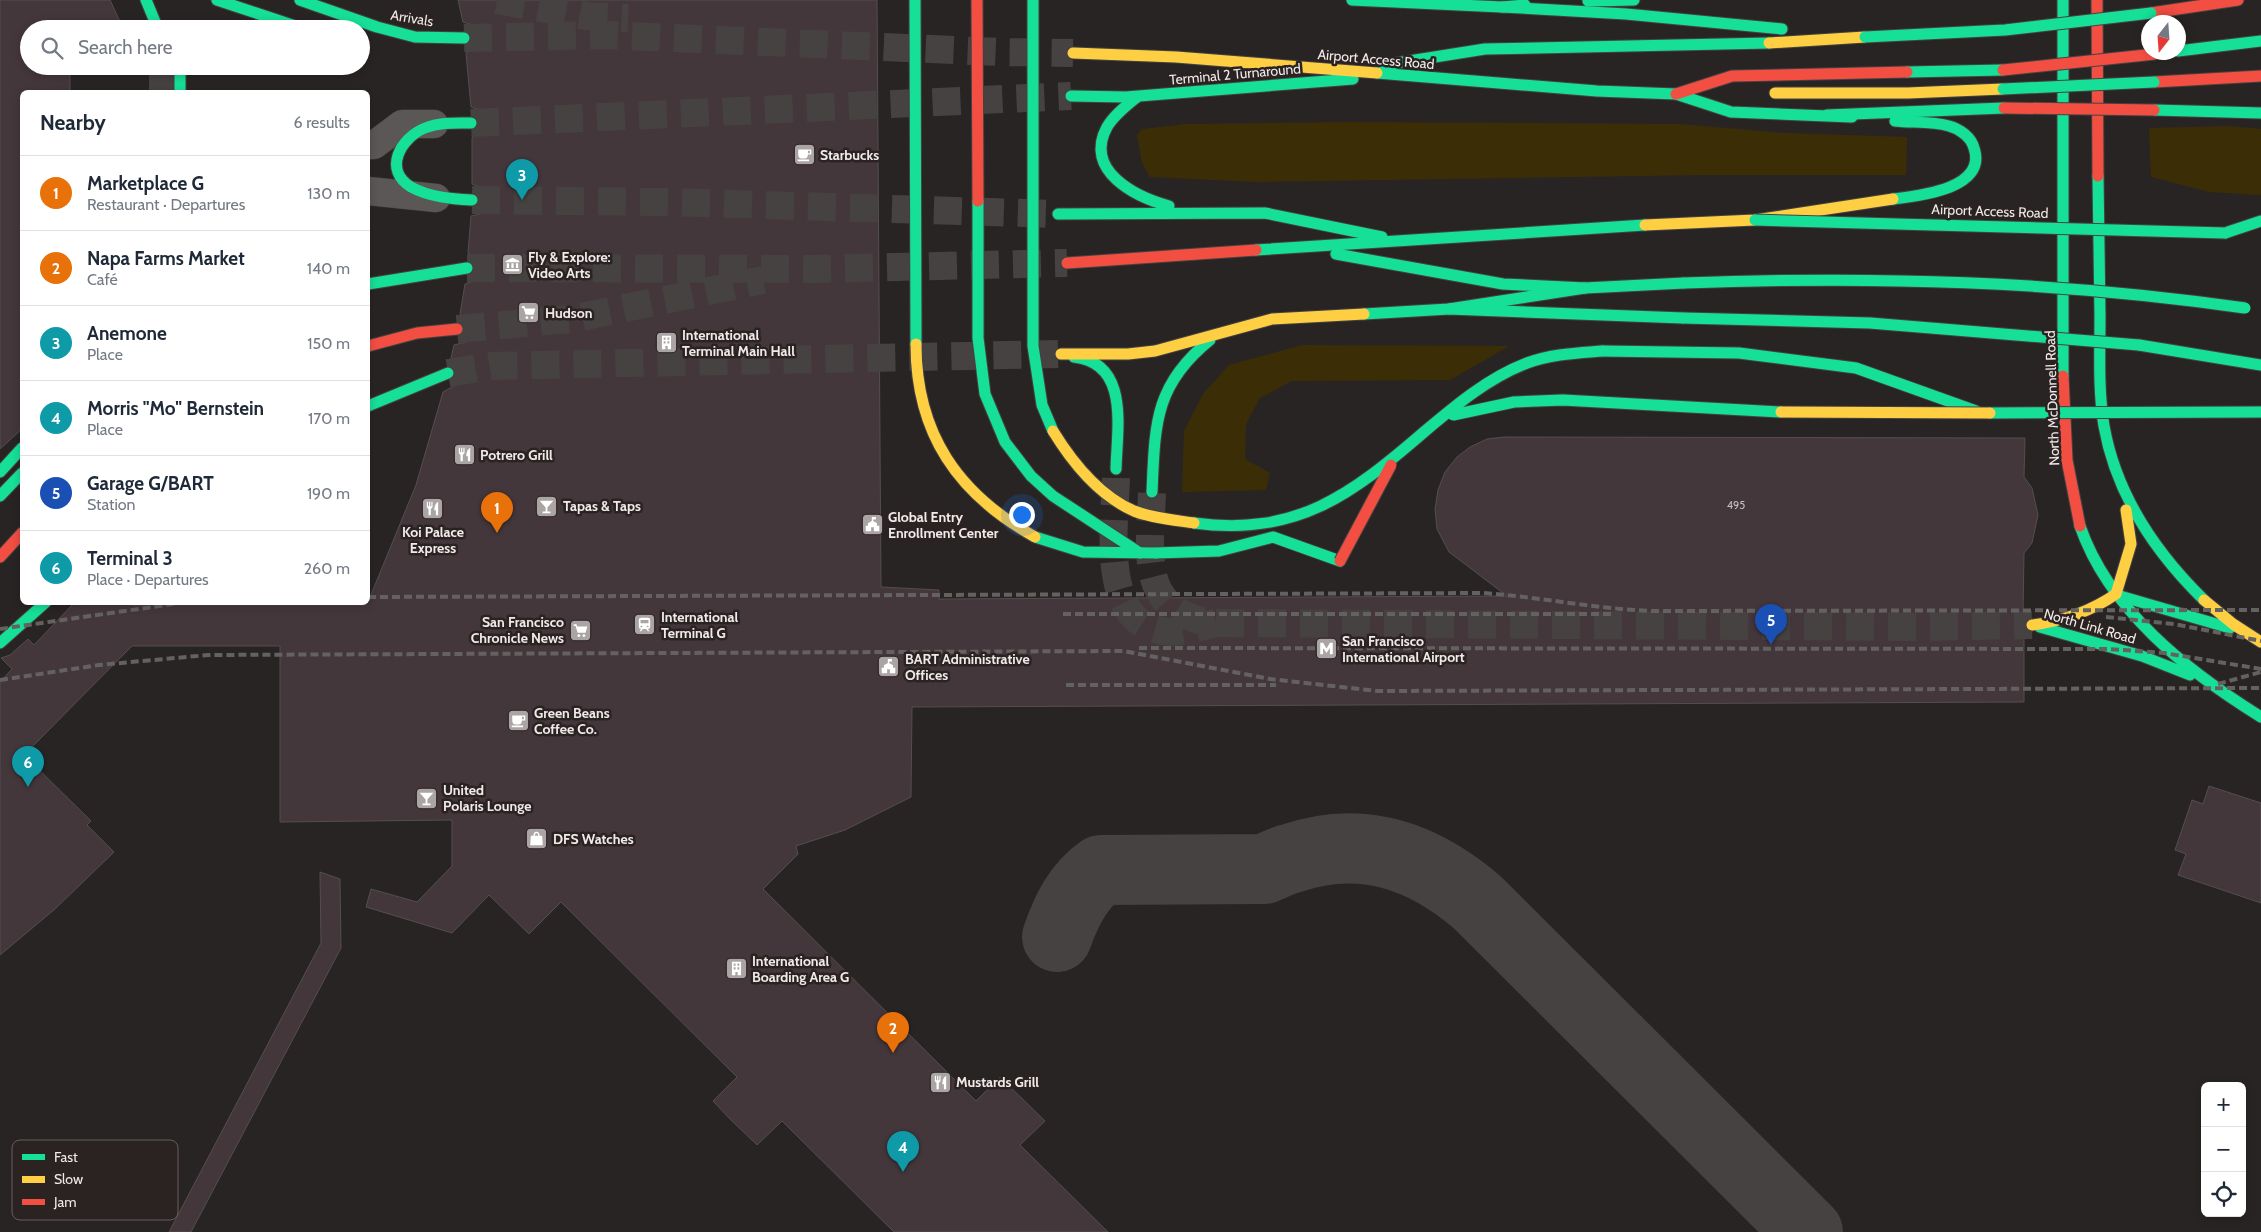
<!DOCTYPE html>
<html lang="en">
<head>
<meta charset="utf-8">
<style>
	:root { --surface:#fff; --page:#f2f2f3; --text:#1f2937; --muted:#747a83; --line:#e0e1e3; --accent:#111827 }
	body { margin:0; font-family:Cabin,sans-serif; background:var(--page); color:var(--text) }
	.controls { position:absolute; right:15px; bottom:15px; display:grid; overflow:hidden; border-radius:8px; box-shadow:0 2px 8px #0003 }
	.controls button { width:45px; height:45px; display:grid; place-items:center; padding:0; border:0; border-bottom:1px solid var(--line); background:var(--surface); color:var(--text); font:25px sans-serif }
	.compass { position:absolute; left:2141px; top:15px; width:45px; height:45px; border-radius:50%; background:var(--surface); box-shadow:0 2px 8px #0003; rotate:197deg }
	.you { position:absolute; left:1021px; top:514px; width:18px; height:18px; margin:-12px; border:4px solid #fff; border-radius:50%; background:#1a73e8; box-shadow:0 0 0 8px #1a73e833 }
	.badge { display:grid; place-items:center; width:32px; height:32px; border-radius:50%; background:var(--accent); color:#fff; font-size:16px; font-weight:700 }
	.pin { position:absolute; translate:-50% -41px; filter:drop-shadow(0 1px 2px #0008) }
	.pin::after { content:''; position:absolute; top:26px; width:18px; height:15px; background:inherit; clip-path:polygon(0 0,100% 0,50% 100%) }
	.list { margin:0; padding:0; list-style:none }
	h2 { display:flex; justify-content:space-between; align-items:center; height:65px; margin:0; padding:0 20px; font-size:21px }
	h2 small { font-size:16px; font-weight:400; color:var(--muted) }
	.list li { display:grid; grid-template-columns:32px 1fr auto; gap:15px; align-items:center; box-sizing:border-box; height:75px; padding:0 20px; border-top:1px solid var(--line) }
	.list b { display:block; font-size:19px; white-space:nowrap }
	.list p { margin:0; font-size:16px; white-space:nowrap; color:var(--muted) }
	.list em { font-size:16px; font-style:normal; color:var(--muted) }
	.icon { flex:none; width:28px; height:28px; fill:none; stroke:currentColor; stroke-width:2; stroke-linecap:round; stroke-linejoin:round }
	.map { position:relative; flex:none; width:2261px; height:1232px; overflow:hidden }
	.search { position:absolute; background:var(--surface); box-shadow:0 2px 8px #0003; left:20px; top:20px; width:350px; height:55px; display:flex; align-items:center; gap:12px; box-sizing:border-box; padding:0 18px; border-radius:28px; color:var(--muted); font-size:19px }
	.panel { position:absolute; background:var(--surface); box-shadow:0 2px 8px #0003; left:20px; top:90px; width:350px; height:515px; border-radius:8px }
	.map>svg:first-child { display:block }
</style>
</head>
<body>
<div class="map">
<svg width="2261" height="1232" viewBox="0 0 2261 1232">
	<rect width="100%" height="100%" fill="#292424"/>
	<g fill="#3b2e07">
		<polygon points="1346,122 1680,124 1787,133 1907,137 1906,175 1702,175 1258,182 1150,177 1142,163 1137,135 1142,129 1187,124"/>
		<polygon points="2229,126 2261,129 2261,195 2209,192 2151,177 2149,128"/>
		<polygon points="1302,345 1509,346 1450,380 1292,381 1260,398 1246,424 1245,459 1270,473 1266,490 1182,492 1184,431 1203,394 1229,365"/>
	</g>
	<g fill="none" stroke-linecap="round" stroke-linejoin="round">
		<path stroke="#464242" stroke-width="70" d="M1057 937C1066 911 1078 886 1101 870L1264 869C1273 866 1280 861 1289 859 1360 834 1422 855 1477 902L1808 1232"/>
	</g>
	<g fill="#44373c" stroke="#534f4f">
		<polygon points="0,0 110,0 121,24 126,24 126,29 29,29 29,66 126,66 126,71 70,71 70,92 22,92 22,429 0,449"/>
		<polygon points="458,0 877,0 881,587 939,590 939,599 1507,596 1449,552 1437,529 1435,509 1438,490 1445,472 1457,457 1470,447 1487,439 1504,437 2025,438 2024,477 2032,488 2038,515 2032,543 2024,553 2023,612 2018,618 2016,626 2024,638 2024,702 912,707 911,797 845,830 796,846 798,854 763,889 976,1101 1000,1077 1045,1121 1020,1145 1108,1232 894,1232 782,1121 757,1145 730,1119 713,1101 737,1077 561,902 529,934 489,895 452,933 366,907 371,889 417,902 452,866 452,820 280,822 280,646 132,646 24,755 91,821 87,825 114,852 55,909 0,955 0,682 12,669 1,658 10,655 28,639 34,645 75,602 129,602 132,605 365,605 368,602 416,485 443,392 460,383 463,376 462,367 458,361 451,358 454,345 466,342 471,335 473,328 470,320 460,314 465,284 476,280 482,273 482,265 479,259 468,253 471,216 480,214 485,209 488,201 486,192 480,187 472,184 472,138 484,131 487,123 485,116 479,110 471,107 466,53 477,46 480,38 477,30 472,25 463,22"/>
		<polygon points="2209,786 2261,803 2261,903 2178,875 2186,854 2175,850 2192,800 2203,804"/>
		<polygon points="320,872 340,879 341,948 191,1232 169,1232 321,943"/>
	</g>
	<g fill="none" stroke-linecap="round" stroke-linejoin="round">
		<g stroke="#474242" stroke-width="28" stroke-dasharray="28 14" stroke-linecap="butt">
			<polyline points="471,123 1071,96"/>
			<polyline points="472,200 667,202 1055,214"/>
			<polyline points="1216,623 1920,627 2032,625"/>
		</g>
		<g stroke="#474242" stroke-width="28" stroke-dasharray="28 14" stroke-linecap="butt">
			<polyline points="497,0 587,16 628,18"/>
			<polyline points="464,38 605,35 999,52 1073,53"/>
			<polyline points="163,92 163,69"/>
			<polyline points="467,268 815,269 1067,263"/>
			<polyline points="457,329 571,319 763,280"/>
			<polyline points="448,373 491,366 1058,354"/>
			<path d="M1116 478C1115 523 1099 623 1163 631 1181 634 1198 627 1216 623"/>
			<path d="M1152 493C1150 553 1137 612 1214 623"/>
		</g>
		<defs>
			<g id="street">
				<polyline points="368,145 374,145 402,124 434,124"/>
				<polyline points="368,191 436,198"/>
			</g>
			<g id="fast">
				<polyline points="146,0 158,29"/>
				<polyline points="217,0 304,29"/>
				<polyline points="300,0 377,27 415,37 464,38"/>
				<polyline points="1352,0 1502,7 1525,5"/>
				<polyline points="2063,0 2063,376"/>
				<polyline points="1588,1 1634,0"/>
				<polyline points="1502,7 1626,14 1782,29"/>
				<polyline points="2178,51 2261,41"/>
				<polyline points="1384,65 1485,49 1769,43"/>
				<polyline points="180,66 180,92"/>
				<polyline points="1907,72 2003,70"/>
				<polyline points="1377,73 1597,91 1676,94 1731,112 1852,117"/>
				<polyline points="1071,96 1126,97 1353,79"/>
				<path d="M1137 97C1126 106 1114 115 1107 127 1083 171 1136 197 1169 206"/>
				<polyline points="2154,110 2261,113"/>
				<polyline points="1827,115 2004,108"/>
				<path d="M471 123C455 123 440 122 425 128 400 138 383 170 411 187 429 197 452 199 472 200"/>
				<path d="M2098 176C2099 223 2099 269 2100 316 2100 352 2098 390 2104 426 2116 494 2155 552 2204 600"/>
				<path d="M1893 199C1918 196 1988 189 1974 148 1971 137 1960 129 1949 126 1932 121 1913 123 1895 121"/>
				<polyline points="1058,214 1265,213 1382,237"/>
				<polyline points="2225,233 2261,221"/>
				<polyline points="1256,250 1645,225"/>
				<polyline points="1336,254 1503,284 1585,288 1684,283"/>
				<polyline points="368,284 467,268"/>
				<polyline points="1449,309 1683,318"/>
				<polyline points="1364,314 1449,309 1585,288"/>
				<polyline points="2139,345 2261,365"/>
				<polyline points="1602,351 1739,353 1856,368 1976,411"/>
				<path d="M1074 357C1130 363 1117 428 1116 469"/>
				<polyline points="368,406 448,373"/>
				<polyline points="0,472 22,448"/>
				<path d="M1152 492C1155 425 1154 385 1210 340"/>
				<polyline points="0,496 22,473"/>
				<path d="M2080 526C2109 610 2187 671 2261 717"/>
				<polyline points="1155,553 1219,551 1273,537 1340,561"/>
				<polyline points="2120,596 2230,628"/>
				<polyline points="2040,627 2142,656 2190,675"/>
				<polyline points="0,643 46,602"/>
			</g>
			<g id="slow">
				<polyline points="1769,43 1865,37"/>
				<polyline points="1073,53 1176,57 1377,73"/>
				<polyline points="1775,93 1908,93 2003,89"/>
				<polyline points="1645,225 1755,220 1893,199"/>
				<polyline points="1061,354 1128,354 1155,351 1272,319 1364,314"/>
				<polyline points="2204,600 2233,624 2261,642"/>
				<path d="M2032 625C2063 621 2090 612 2116 594L2131 544 2126 510"/>
			</g>
			<g id="jam">
				<polyline points="2097,0 2098,176"/>
				<polyline points="2151,13 2238,0"/>
				<polyline points="2154,82 2261,76"/>
				<polyline points="1676,94 1732,76 1907,72"/>
				<polyline points="1067,263 1256,250"/>
				<polyline points="368,346 417,333 457,329"/>
				<polyline points="2063,376 2067,460 2080,526"/>
				<polyline points="0,557 22,533"/>
			</g>
		</defs>
		<use href="#street" stroke="#454242" stroke-width="29"/>
		<use href="#fast" stroke="#454242" stroke-width="13"/>
		<use href="#slow" stroke="#454242" stroke-width="13"/>
		<use href="#jam" stroke="#454242" stroke-width="13"/>
		<use href="#street" stroke="#5b5757" stroke-width="28"/>
		<use href="#fast" stroke="#16e098" stroke-width="11"/>
		<use href="#slow" stroke="#ffcf43" stroke-width="11"/>
		<use href="#jam" stroke="#f24e42" stroke-width="11"/>
		<g stroke="#646161" stroke-width="4" stroke-dasharray="8 4" stroke-linecap="butt">
			<path d="M368 597 1483 593C1540 597 1596 609 1653 611L2261 610"/>
			<polyline points="1063,614 1613,614"/>
			<polyline points="2106,617 2174,624 2261,641"/>
			<polyline points="0,629 187,602"/>
			<polyline points="1139,648 2109,649 2164,653 2261,669"/>
			<polyline points="0,680 99,665 208,655 1124,651 1270,679 1377,691 2261,688"/>
			<polyline points="2218,684 2261,672"/>
			<polyline points="1066,685 1276,685"/>
		</g>
		<defs>
			<g id="fast-bridge">
				<polyline points="915,0 916,344"/>
				<polyline points="1033,0 1033,346 1042,405 1053,431"/>
				<polyline points="1865,37 2005,30 2151,13"/>
				<polyline points="2003,89 2154,82"/>
				<polyline points="978,201 978,338 985,394 1005,442 1031,476 1053,496 1140,553"/>
				<polyline points="1755,220 2225,233"/>
				<path d="M1684 283C1876 276 2055 281 2245 308"/>
				<polyline points="1683,318 1870,323 2139,345"/>
				<polyline points="1990,413 2261,412"/>
				<polyline points="1453,415 1514,402 1563,400 1781,412"/>
				<path d="M1194 523C1296 537 1351 495 1424 432 1456 405 1488 378 1527 363 1551 354 1577 353 1602 351"/>
				<polyline points="1035,537 1083,552 1155,553"/>
			</g>
			<g id="slow-bridge">
				<path d="M916 344C916 434 958 494 1035 537"/>
				<polyline points="1781,412 1990,413"/>
				<path d="M1053 431C1072 462 1100 496 1134 511 1152 518 1174 520 1194 523"/>
			</g>
			<g id="jam-bridge">
				<polyline points="977,0 978,201"/>
				<polyline points="2003,70 2155,54"/>
				<polyline points="2004,108 2154,110"/>
				<polyline points="1340,561 1391,465"/>
			</g>
		</defs>
		<use href="#fast-bridge" stroke="#454242" stroke-width="13" stroke-linecap="butt"/>
		<use href="#slow-bridge" stroke="#454242" stroke-width="13" stroke-linecap="butt"/>
		<use href="#jam-bridge" stroke="#454242" stroke-width="13" stroke-linecap="butt"/>
		<use href="#fast-bridge" stroke="#16e098" stroke-width="11"/>
		<use href="#slow-bridge" stroke="#ffcf43" stroke-width="11"/>
		<use href="#jam-bridge" stroke="#f24e42" stroke-width="11"/>
	</g>
	<defs>
		<symbol id="cafe-square" viewBox="-11 -11 22 22"><rect x="-9" y="-9" width="18" height="18" rx="4" fill="#aaa4a4" stroke="#2b2222"/><path d="M-5.5-4.5H6V0H3Q3 3.5 0 3.5H-2.5Q-5.5 3.5-5.5 0ZM3-3.2v2h1.7v-2ZM-6 4.5H4V6H-6Z" fill="#fff"/></symbol>
		<symbol id="museum-square" viewBox="-11 -11 22 22"><rect x="-9" y="-9" width="18" height="18" rx="4" fill="#aaa4a4" stroke="#2b2222"/><path d="M0-6L6-3V-2H-6V-3ZM-5-1h2V3h-2ZM-1-1h2V3h-2ZM3-1h2V3H3ZM-6 4H6V6H-6Z" fill="#fff"/></symbol>
		<symbol id="supermarket-square" viewBox="-11 -11 22 22"><rect x="-9" y="-9" width="18" height="18" rx="4" fill="#aaa4a4" stroke="#2b2222"/><path d="M-6-5.5h2.5l.6 2H6L4.5 2H-2.5L-4.4-4H-6ZM-1.5 3.2a1.3 1.3 0 1 0 .1 0ZM3 3.2a1.3 1.3 0 1 0 .1 0Z" fill="#fff"/></symbol>
		<symbol id="building-square" viewBox="-11 -11 22 22"><rect x="-9" y="-9" width="18" height="18" rx="4" fill="#aaa4a4" stroke="#2b2222"/><path d="M-4-6H4V6H1V3H-1V6H-4ZM-2.5-4.3h1.7v1.8h-1.7ZM.8-4.3h1.7v1.8H.8ZM-2.5-1h1.7V.8h-1.7ZM.8-1h1.7V.8H.8Z" fill="#fff"/></symbol>
		<symbol id="restaurant-square" viewBox="-11 -11 22 22"><rect x="-9" y="-9" width="18" height="18" rx="4" fill="#aaa4a4" stroke="#2b2222"/><path d="M-5-6h1v4h1v-4h1v4h1v-4h1v5L-1.5 .5V6h-2V.5L-5-1ZM5-6V6H3V1.5H1.5Q1.5-4 5-6Z" fill="#fff"/></symbol>
		<symbol id="bar-square" viewBox="-11 -11 22 22"><rect x="-9" y="-9" width="18" height="18" rx="4" fill="#aaa4a4" stroke="#2b2222"/><path d="M-6-5H6L.8 .8V4.5H3.5V6h-7V4.5H-.8V.8Z" fill="#fff"/></symbol>
		<symbol id="civic-square" viewBox="-11 -11 22 22"><rect x="-9" y="-9" width="18" height="18" rx="4" fill="#aaa4a4" stroke="#2b2222"/><path d="M-.6-6.5H3V-4.5H.6V-3L4-1V1h2V6H-6V1h2V-1L-.6-3ZM-1.2 2.5V6h2.4V2.5Z" fill="#fff"/></symbol>
		<symbol id="station-square" viewBox="-11 -11 22 22"><rect x="-9" y="-9" width="18" height="18" rx="4" fill="#aaa4a4" stroke="#2b2222"/><path d="M-3-6H3Q5-6 5-4V2Q5 4 3 4L4.5 6H3L1.5 4h-3L-3 6H-4.5L-3 4Q-5 4-5 2V-4Q-5-6-3-6ZM-3.5-4v3h7v-3ZM-3.5 1v1.5H-2V1ZM2 1v1.5H3.5V1Z" fill="#fff"/></symbol>
		<symbol id="metro-square" viewBox="-11 -11 22 22"><rect x="-9" y="-9" width="18" height="18" rx="4" fill="#aaa4a4" stroke="#2b2222"/><path d="M-5.5 5V-5H-3L0 0L3-5H5.5V5H3V-.5L0 4L-3-.5V5Z" fill="#fff"/></symbol>
		<symbol id="shop-square" viewBox="-11 -11 22 22"><rect x="-9" y="-9" width="18" height="18" rx="4" fill="#aaa4a4" stroke="#2b2222"/><path d="M-5-2.5h2.3a2.7 3.5 0 0 1 5.4 0H5L5.5 6h-11ZM-1.5-2.5h3a1.5 2.3 0 0 0-3 0Z" fill="#fff"/></symbol>
	</defs>
	<g fill-rule="evenodd">
		<use href="#cafe-square" x="792" y="142" width="25" height="25"/>
		<use href="#museum-square" x="500" y="252" width="25" height="25"/>
		<use href="#supermarket-square" x="516" y="300" width="25" height="25"/>
		<use href="#building-square" x="654" y="330" width="25" height="25"/>
		<use href="#restaurant-square" x="452" y="442" width="25" height="25"/>
		<use href="#bar-square" x="534" y="494" width="25" height="25"/>
		<use href="#restaurant-square" x="420" y="496" width="25" height="25"/>
		<use href="#civic-square" x="860" y="512" width="25" height="25"/>
		<use href="#station-square" x="632" y="612" width="25" height="25"/>
		<use href="#supermarket-square" x="568" y="618" width="25" height="25"/>
		<use href="#metro-square" x="1314" y="636" width="25" height="25"/>
		<use href="#civic-square" x="876" y="654" width="25" height="25"/>
		<use href="#cafe-square" x="506" y="708" width="25" height="25"/>
		<use href="#bar-square" x="414" y="786" width="25" height="25"/>
		<use href="#shop-square" x="524" y="826" width="25" height="25"/>
		<use href="#building-square" x="724" y="956" width="25" height="25"/>
		<use href="#restaurant-square" x="928" y="1070" width="25" height="25"/>
	</g>
	<g text-anchor="middle" stroke-width="5" stroke-linejoin="round" paint-order="stroke">
		<g font-size="11" fill="#c4bcbe">
			<text x="1736" y="509">495</text>
		</g>
		<g font-size="14" fill="#efe9e9" stroke="#2b2222">
			<text transform="translate(412 18) rotate(9)" y="5">Arrivals</text>
			<text transform="translate(1376 59) rotate(5)" y="5">Airport Access Road</text>
			<text transform="translate(1235 74) rotate(-5)" y="5">Terminal 2 Turnaround</text>
			<text transform="translate(1990 211) rotate(2)" y="5">Airport Access Road</text>
			<text transform="translate(2052 398) rotate(-92)" y="5">North McDonnell Road</text>
			<text transform="translate(2090 626) rotate(16)" y="5">North Link Road</text>
		</g>
		<g font-size="14" font-weight="bold" fill="#efe9e9" stroke="#2b2222" text-anchor="start">
			<text x="820" y="160">Starbucks</text>
			<text x="528" y="262">Fly &amp; Explore:<tspan x="528" dy="16">Video Arts</tspan></text>
			<text x="545" y="318">Hudson</text>
			<text x="682" y="340">International<tspan x="682" dy="16">Terminal Main Hall</tspan></text>
			<text x="480" y="460">Potrero Grill</text>
			<text x="563" y="511">Tapas &amp; Taps</text>
			<text x="888" y="522">Global Entry<tspan x="888" dy="16">Enrollment Center</tspan></text>
			<text x="433" y="537" text-anchor="middle">Koi Palace<tspan x="433" dy="16">Express</tspan></text>
			<text x="661" y="622">International<tspan x="661" dy="16">Terminal G</tspan></text>
			<text x="564" y="627" text-anchor="end">San Francisco<tspan x="564" dy="16">Chronicle News</tspan></text>
			<text x="1342" y="646">San Francisco<tspan x="1342" dy="16">International Airport</tspan></text>
			<text x="905" y="664">BART Administrative<tspan x="905" dy="16">Offices</tspan></text>
			<text x="534" y="718">Green Beans<tspan x="534" dy="16">Coffee Co.</tspan></text>
			<text x="443" y="795">United<tspan x="443" dy="16">Polaris Lounge</tspan></text>
			<text x="553" y="844">DFS Watches</text>
			<text x="752" y="966">International<tspan x="752" dy="16">Boarding Area G</tspan></text>
			<text x="956" y="1087">Mustards Grill</text>
		</g>
	</g>
	<rect x="12" y="1140" width="166" height="80" rx="8" fill="#2b2222" stroke="#665e5e" stroke-width="1"/>
	<rect x="22" y="1154" width="23" height="6" fill="#16e098"/>
	<rect x="22" y="1176" width="23" height="7" fill="#ffcf43"/>
	<rect x="22" y="1199" width="23" height="6" fill="#f24e42"/>
	<g font-size="14" fill="#efe9e9">
		<text x="54" y="1162">Fast</text>
		<text x="54" y="1184">Slow</text>
		<text x="54" y="1207">Jam</text>
	</g>
</svg>
<div class="controls">
<button>+</button>
<button>−</button>
<button><svg class="icon" aria-label="locate" viewBox="0 0 24 24"><circle cx="12" cy="12" r="6"/><path d="M12 2v4M12 18v4M2 12h4M18 12h4"/></svg></button>
</div>
<svg class="compass" viewBox="-18 -18 36 36"><path d="M0-13l5 13h-10z" fill="#e53935"/><path d="M0 13l5-13h-10z" fill="#747a83"/></svg>
<div class="you"></div>
<div class="pin badge" style="left:497px;top:533px;background:#e8710a">1</div>
<div class="pin badge" style="left:893px;top:1053px;background:#e8710a">2</div>
<div class="pin badge" style="left:522px;top:200px;background:#0f9aa8">3</div>
<div class="pin badge" style="left:903px;top:1172px;background:#0f9aa8">4</div>
<div class="pin badge" style="left:1771px;top:645px;background:#1a4fb4">5</div>
<div class="pin badge" style="left:28px;top:787px;background:#0f9aa8">6</div>
<div class="search"><svg class="icon" aria-label="search" viewBox="0 0 24 24"><circle cx="10" cy="10" r="6"/><path d="M15 15l6 6"/></svg>Search here</div>
<section class="panel">
<h2>Nearby<small>6 results</small></h2>
<ul class="list">
<li><span class="badge" style="background:#e8710a">1</span><div><b>Marketplace G</b><p>Restaurant · Departures</p></div><em>130 m</em></li>
<li><span class="badge" style="background:#e8710a">2</span><div><b>Napa Farms Market</b><p>Café</p></div><em>140 m</em></li>
<li><span class="badge" style="background:#0f9aa8">3</span><div><b>Anemone</b><p>Place</p></div><em>150 m</em></li>
<li><span class="badge" style="background:#0f9aa8">4</span><div><b>Morris &quot;Mo&quot; Bernstein</b><p>Place</p></div><em>170 m</em></li>
<li><span class="badge" style="background:#1a4fb4">5</span><div><b>Garage G/BART</b><p>Station</p></div><em>190 m</em></li>
<li><span class="badge" style="background:#0f9aa8">6</span><div><b>Terminal 3</b><p>Place · Departures</p></div><em>260 m</em></li>
</ul>
</section>
</div>
</body>
</html>
